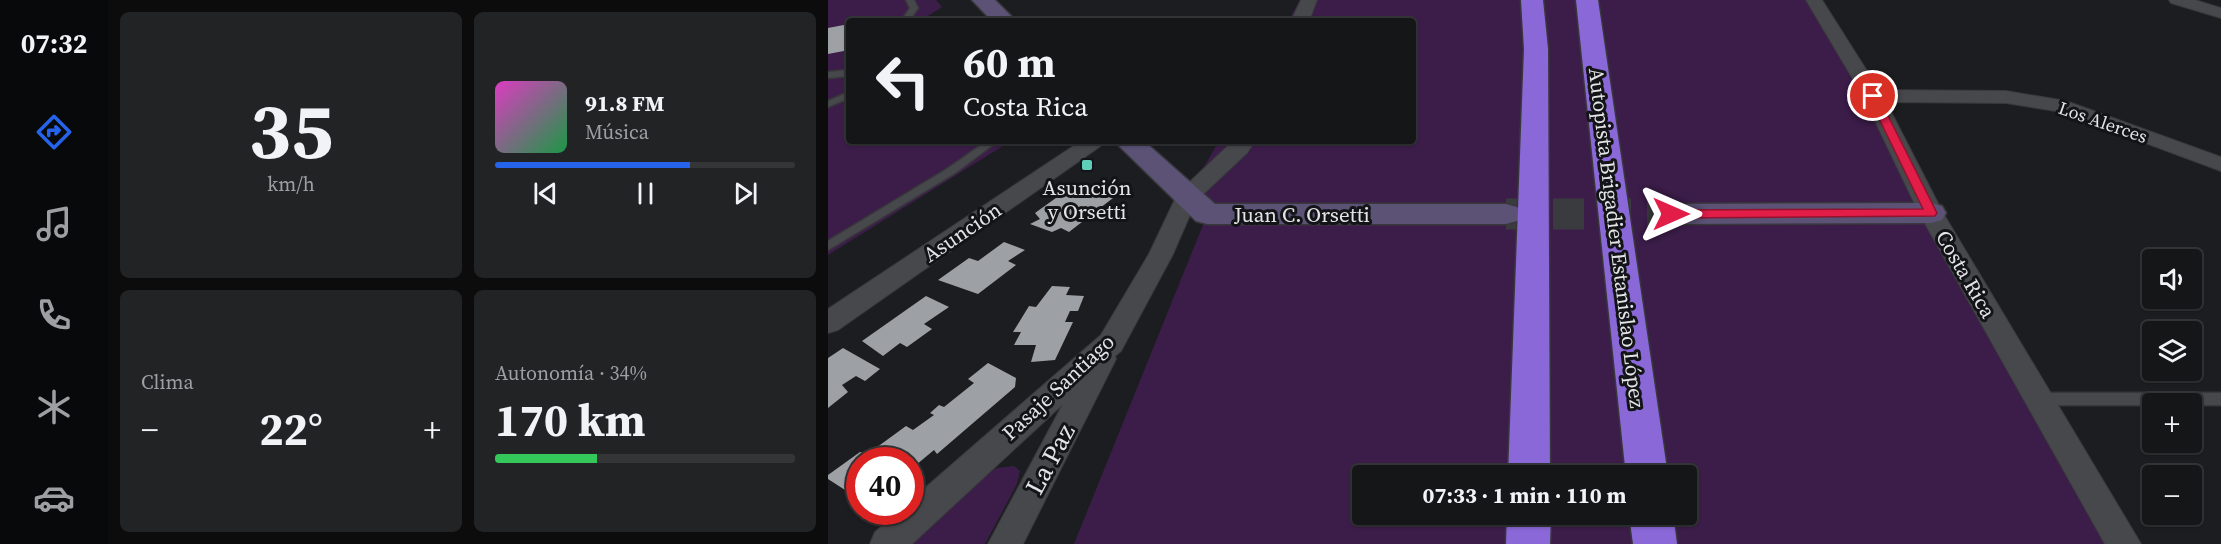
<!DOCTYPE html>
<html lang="es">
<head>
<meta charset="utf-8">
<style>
	body { margin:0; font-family:"Source Serif 4",serif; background:#222325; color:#f1f3f6; height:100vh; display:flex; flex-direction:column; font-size:22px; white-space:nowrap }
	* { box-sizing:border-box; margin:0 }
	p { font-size:20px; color:#9d9fa2 }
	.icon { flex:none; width:33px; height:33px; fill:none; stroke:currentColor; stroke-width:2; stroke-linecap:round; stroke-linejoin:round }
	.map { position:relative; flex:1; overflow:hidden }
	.side { display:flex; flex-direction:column; gap:12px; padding:12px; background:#0c0c0d; width:720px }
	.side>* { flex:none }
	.guide { position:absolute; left:18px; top:18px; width:570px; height:126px; border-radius:6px; box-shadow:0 2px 4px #0004,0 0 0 2px #343537; background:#151618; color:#f1f3f6; overflow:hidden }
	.fabs { position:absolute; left:1314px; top:249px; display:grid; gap:12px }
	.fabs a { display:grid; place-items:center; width:60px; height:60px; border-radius:6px; background:#151618; box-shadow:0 2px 4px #0004,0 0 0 2px #343537; font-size:30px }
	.speed { position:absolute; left:18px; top:447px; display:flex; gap:12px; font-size:30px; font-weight:700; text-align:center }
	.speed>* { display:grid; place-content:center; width:78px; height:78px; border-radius:50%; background:#151618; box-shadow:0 2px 4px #0004,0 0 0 2px #343537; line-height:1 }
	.speed .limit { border:9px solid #d22; background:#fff; color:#111 }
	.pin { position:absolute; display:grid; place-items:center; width:51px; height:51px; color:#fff; margin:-26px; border:3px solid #fff; border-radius:50%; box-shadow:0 2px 6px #0007 }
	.me { position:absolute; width:66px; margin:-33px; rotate:90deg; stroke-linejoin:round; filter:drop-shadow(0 0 4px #0008) }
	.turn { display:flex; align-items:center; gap:21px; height:126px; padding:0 18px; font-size:27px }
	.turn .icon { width:78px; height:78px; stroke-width:2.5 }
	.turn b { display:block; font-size:42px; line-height:51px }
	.big { font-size:45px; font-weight:700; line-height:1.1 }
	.side .widget { flex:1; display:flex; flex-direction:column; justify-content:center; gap:9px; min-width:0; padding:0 21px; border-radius:9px; background:#222325 }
	.side .dial { align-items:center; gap:0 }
	.dial b { font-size:78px; line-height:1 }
	.song { display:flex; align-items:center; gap:18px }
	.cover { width:72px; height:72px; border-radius:9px; background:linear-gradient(135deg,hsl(310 70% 55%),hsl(140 70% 35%)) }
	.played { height:6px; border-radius:3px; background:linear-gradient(90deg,#2563eb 65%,#343537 65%) }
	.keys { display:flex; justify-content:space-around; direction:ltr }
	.heat { display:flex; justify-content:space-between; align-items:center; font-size:33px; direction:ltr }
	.charge { height:9px; border-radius:4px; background:linear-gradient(90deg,#34c759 34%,#343537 0) }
	.side .tiles { flex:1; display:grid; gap:12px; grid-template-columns:repeat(2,1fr) }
	.trip { position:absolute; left:524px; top:465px; width:345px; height:60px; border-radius:6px; background:#151618; box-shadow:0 2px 4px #0004,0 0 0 2px #343537; font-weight:700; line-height:60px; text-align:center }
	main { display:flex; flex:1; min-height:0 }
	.tab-bar { display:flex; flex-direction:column; width:108px; justify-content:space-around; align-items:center; background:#08090a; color:#9d9fa2 }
	.tab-bar .icon { width:42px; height:42px }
	.tab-bar .active { color:#2563eb }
	.tab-bar b { font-size:27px; color:#f1f3f6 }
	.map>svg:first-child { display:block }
</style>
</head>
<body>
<main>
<nav class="tab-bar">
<b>07:32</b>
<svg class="icon active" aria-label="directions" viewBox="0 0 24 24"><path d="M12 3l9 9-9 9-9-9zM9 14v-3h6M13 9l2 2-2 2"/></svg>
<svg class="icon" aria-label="music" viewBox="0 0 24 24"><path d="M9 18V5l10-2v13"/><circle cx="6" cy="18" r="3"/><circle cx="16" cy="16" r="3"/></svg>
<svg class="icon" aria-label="phone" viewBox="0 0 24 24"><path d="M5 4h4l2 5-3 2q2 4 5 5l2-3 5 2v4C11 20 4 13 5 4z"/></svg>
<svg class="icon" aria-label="climate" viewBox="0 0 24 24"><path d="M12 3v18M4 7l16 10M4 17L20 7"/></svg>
<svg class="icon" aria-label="car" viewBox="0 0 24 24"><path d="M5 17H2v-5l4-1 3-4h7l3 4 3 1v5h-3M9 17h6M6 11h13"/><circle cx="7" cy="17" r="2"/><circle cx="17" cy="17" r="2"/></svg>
</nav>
<section class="side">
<div class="tiles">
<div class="widget dial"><b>35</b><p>km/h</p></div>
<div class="widget">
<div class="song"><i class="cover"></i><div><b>91.8 FM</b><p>Música</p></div></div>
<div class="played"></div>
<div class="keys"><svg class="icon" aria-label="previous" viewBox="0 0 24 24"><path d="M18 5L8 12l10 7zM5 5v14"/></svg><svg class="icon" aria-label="pause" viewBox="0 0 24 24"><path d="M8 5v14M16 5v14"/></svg><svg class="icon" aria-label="next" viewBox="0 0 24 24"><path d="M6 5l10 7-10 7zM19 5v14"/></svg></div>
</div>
<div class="widget"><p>Clima</p>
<div class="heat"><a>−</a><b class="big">22°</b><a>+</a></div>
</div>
<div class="widget"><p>Autonomía · 34%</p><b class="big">170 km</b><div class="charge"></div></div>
</div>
</section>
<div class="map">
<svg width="1393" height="544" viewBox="0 0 1393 544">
	<rect width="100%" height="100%" fill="#1c1d20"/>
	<g fill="#3c1d4a" fill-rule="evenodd">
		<path d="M 0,0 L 108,0 L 114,7 L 92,21 L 21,21 L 21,141 L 183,141 L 0,255 Z"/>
		<path d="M 472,0 L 986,0 L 1296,544 L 246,544 L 379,215 L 358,198 L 391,141 L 585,141 L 585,21 L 460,21 ZM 534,476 L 858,476 L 858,514 L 534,514 Z"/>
		<path d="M 186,466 L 192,471 L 189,484 L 157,544 L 84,544 L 158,474 L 169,468 Z"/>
	</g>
	<g fill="#9da0a5">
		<path d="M 21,24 L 21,50 L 0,54 L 0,28 Z"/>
		<path d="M 246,185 L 285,198 L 241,232 L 233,228 L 224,232 L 202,224 L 212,219 L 207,213 Z"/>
		<path d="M 176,242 L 197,250 L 180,261 L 188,265 L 150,294 L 110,280 L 141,258 L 150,261 Z"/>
		<path d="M 224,286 L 242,287 L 238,295 L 256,296 L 250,311 L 242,311 L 237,322 L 245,322 L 227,360 L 203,362 L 208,345 L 186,345 L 193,332 L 185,332 L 201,306 L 208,307 Z"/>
		<path d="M 98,296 L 121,307 L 96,324 L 104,329 L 79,347 L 72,343 L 55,356 L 34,341 Z"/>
		<path d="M 15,348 L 52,369 L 37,381 L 28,376 L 14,385 L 20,392 L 0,408 L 0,358 Z"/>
		<path d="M 160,363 L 188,378 L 187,387 L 109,454 L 106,450 L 82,470 L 82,460 L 32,460 L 32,480 L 17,490 L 0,479 L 0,475 L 32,452 L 41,453 L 78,426 L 85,430 L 106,415 L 102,413 L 111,405 L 116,407 L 146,383 L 140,379 Z"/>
	</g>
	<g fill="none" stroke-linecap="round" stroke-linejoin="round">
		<path stroke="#3a3b3e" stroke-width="31" stroke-dasharray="31 16" stroke-linecap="butt" d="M 678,214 L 843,214"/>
		<g stroke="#38383b" stroke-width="3">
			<g id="lane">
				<path d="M 78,0 L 86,0 L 90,8 L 81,21 L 73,21 L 82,8 Z"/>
				<path d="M 21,70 L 21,76 L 0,78 L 0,72 Z"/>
				<path d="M 21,92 L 21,98 L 0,107 L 0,101 Z"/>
				<path d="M 159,141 L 170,141 L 127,173 L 0,250 L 0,241 L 119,169 Z"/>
				<path d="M 1212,393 L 1393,393 L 1393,405 L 1212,405 L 1207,403 L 1205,399 L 1207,395 Z"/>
			</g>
		</g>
		<g stroke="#38383b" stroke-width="2">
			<g id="street">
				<path d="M 473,0 L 489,0 L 481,21 L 463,21 Z"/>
				<path d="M 978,0 L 994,0 L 1051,90 L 1178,91 L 1238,101 L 1393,157 L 1393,171 L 1234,112 L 1178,103 L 1058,102 L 1115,213 L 1313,544 L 1277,544 L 1091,213 L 1035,96 Z"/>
				<path d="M 1341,0 L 1367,0 L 1393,8 L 1393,18 L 1343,3 Z"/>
				<path d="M 253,141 L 278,141 L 274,145 L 10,330 L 0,333 L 0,309 Z"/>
				<path d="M 405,141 L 427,141 L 419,153 L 368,201 L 345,254 L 293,351 L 287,356 L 288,359 L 195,544 L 160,544 L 235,404 L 84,544 L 42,544 L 47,532 L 71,512 L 82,512 L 82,501 L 273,335 L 321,254 L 350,193 Z"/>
			</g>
		</g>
		<g stroke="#38383b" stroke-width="3">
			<g id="secondary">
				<path d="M 144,0 L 167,0 L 188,21 L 164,21 Z"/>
				<path d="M 286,141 L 316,141 L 387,204 L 678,204 L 689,207 L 693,214 L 689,221 L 678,224 L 379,224 L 368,221 Z"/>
				<path d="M 1103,203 L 1114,206 L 1118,213 L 1114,220 L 1103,223 L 843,224 L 832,221 L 828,214 L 832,207 L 843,204 Z"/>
			</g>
		</g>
		<g stroke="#38383b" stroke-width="3">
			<g id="highway">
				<path d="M 693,0 L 715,0 L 720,49 L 722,476 L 680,476 L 696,49 Z"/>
				<path d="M 748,0 L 770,0 L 840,476 L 798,476 Z"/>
				<path d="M 679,514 L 723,514 L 722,544 L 678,544 Z"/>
				<path d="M 801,514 L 845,514 L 849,544 L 805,544 Z"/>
			</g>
		</g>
		<use href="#lane" fill="#47484c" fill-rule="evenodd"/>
		<use href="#street" fill="#47484c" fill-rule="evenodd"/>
		<use href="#secondary" fill="#5b5276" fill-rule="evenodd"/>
		<use href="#highway" fill="#8a68d7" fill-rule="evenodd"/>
	</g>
	<path fill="#e11d48" stroke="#92132f" stroke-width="1.5" d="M 1045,93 L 1050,96 L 1109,213 L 1107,216 L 843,218 L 837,214 L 843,210 L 1095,209 L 1040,96 Z"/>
	<rect fill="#5eceb8" stroke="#131417" stroke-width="2" x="253" y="159" width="12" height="12" rx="3"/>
	<g text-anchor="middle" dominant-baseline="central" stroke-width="6" stroke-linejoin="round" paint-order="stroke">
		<g font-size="18" fill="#e4e4e7" stroke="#131417">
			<text transform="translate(1275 122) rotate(19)">Los Alerces</text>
		</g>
		<g font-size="21" fill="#e4e4e7" stroke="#131417">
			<text x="259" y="187">Asunción<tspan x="259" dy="24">y Orsetti</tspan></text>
		</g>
		<g font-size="21" fill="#e4e4e7" stroke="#131417">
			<text x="474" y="214">Juan C. Orsetti</text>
			<text transform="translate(134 232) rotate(-34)">Asunción</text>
			<text transform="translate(789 238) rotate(83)">Autopista Brigadier Estanislao López</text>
			<text transform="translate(1138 274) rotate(60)">Costa Rica</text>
			<text transform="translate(230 387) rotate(-43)">Pasaje Santiago</text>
		</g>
		<g font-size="26" fill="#e4e4e7" stroke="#131417">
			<text transform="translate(222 459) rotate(-62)">La Paz</text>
		</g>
	</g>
</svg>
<div class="fabs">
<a><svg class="icon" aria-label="sound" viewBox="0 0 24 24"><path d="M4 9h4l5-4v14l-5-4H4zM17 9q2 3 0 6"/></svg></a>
<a><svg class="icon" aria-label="layers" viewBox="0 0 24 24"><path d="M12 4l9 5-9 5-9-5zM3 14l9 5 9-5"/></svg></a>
<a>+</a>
<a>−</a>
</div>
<div class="speed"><div class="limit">40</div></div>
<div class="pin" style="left:1045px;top:96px;background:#d93025"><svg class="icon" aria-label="arrive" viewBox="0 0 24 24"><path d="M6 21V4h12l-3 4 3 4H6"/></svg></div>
<svg class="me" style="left:843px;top:214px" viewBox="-20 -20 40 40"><path d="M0-17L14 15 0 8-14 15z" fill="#e11d48" stroke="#fff" stroke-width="4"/></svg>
<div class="trip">07:33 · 1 min · 110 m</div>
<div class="guide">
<div class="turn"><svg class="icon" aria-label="left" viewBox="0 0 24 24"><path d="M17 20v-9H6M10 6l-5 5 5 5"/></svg><div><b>60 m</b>Costa Rica</div></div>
</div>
</div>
</main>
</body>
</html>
